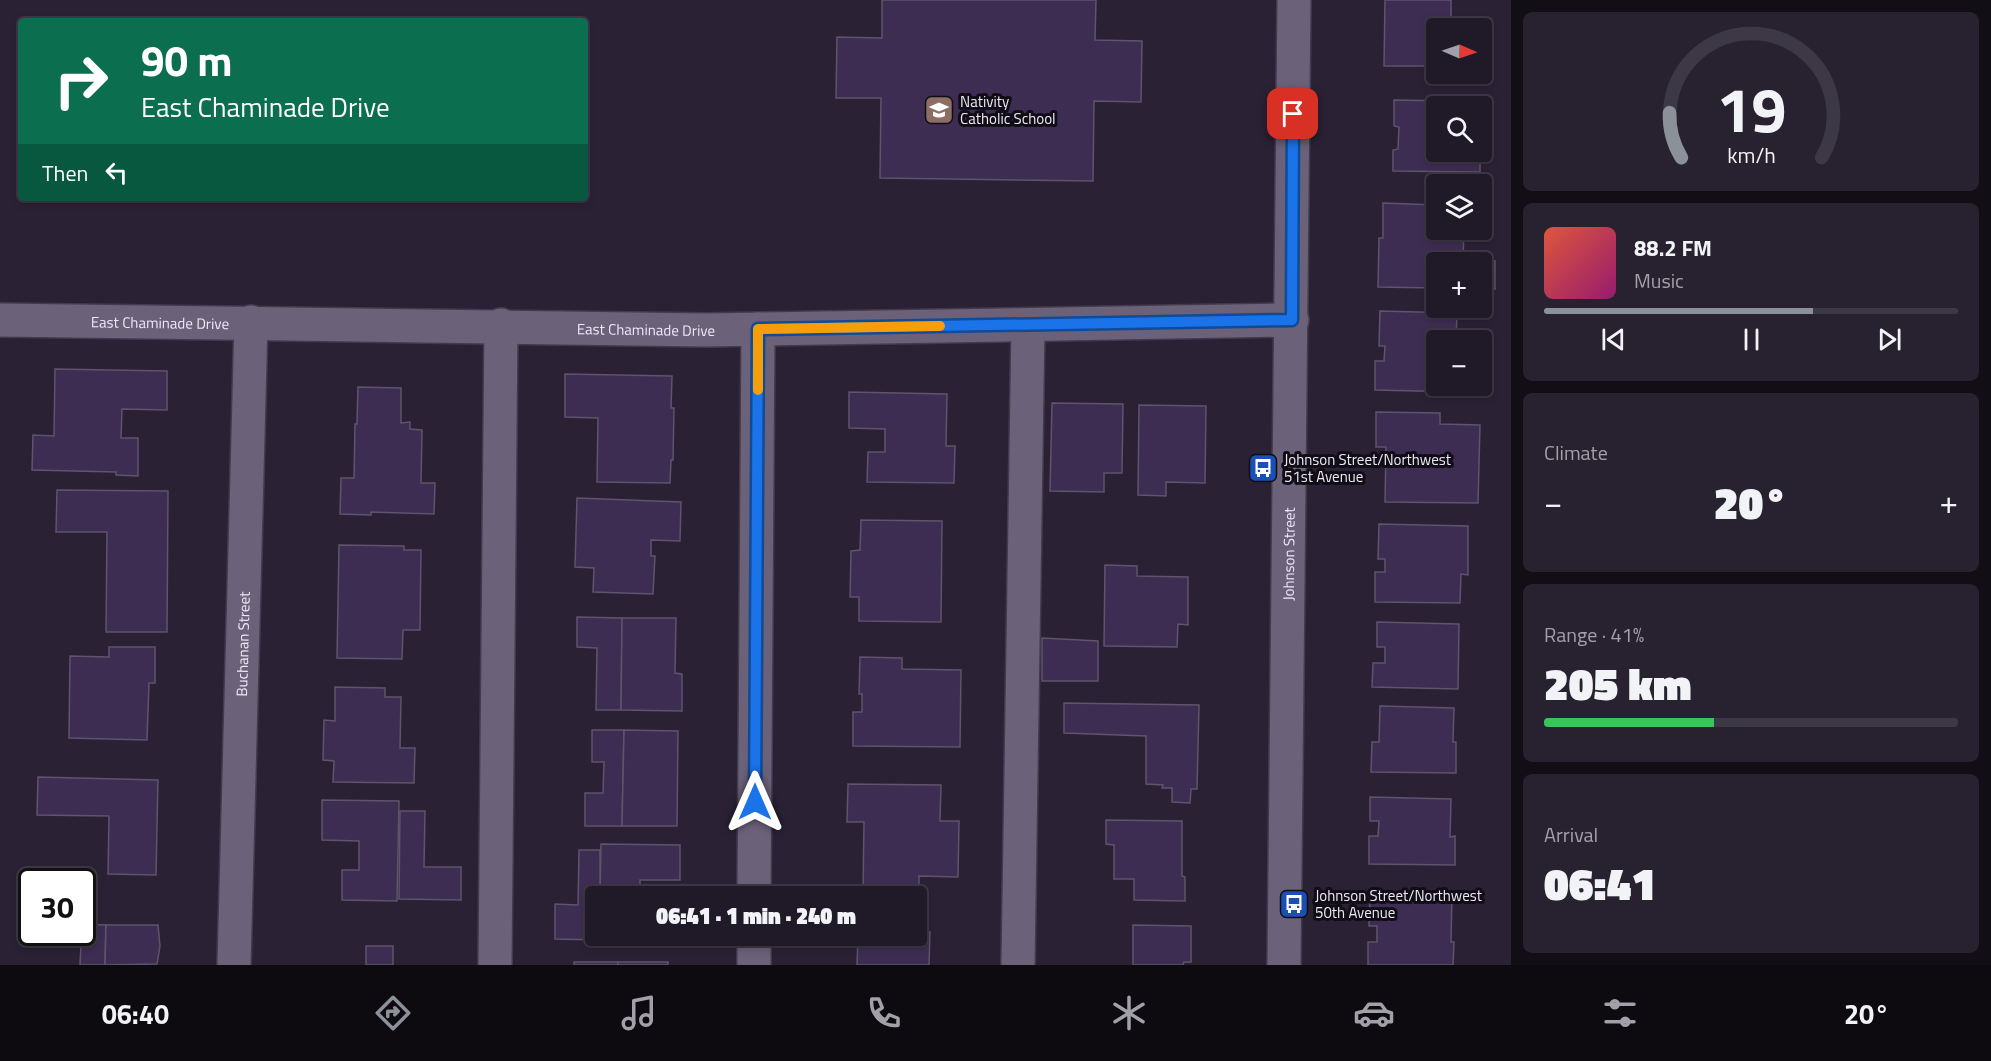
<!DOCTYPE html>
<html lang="en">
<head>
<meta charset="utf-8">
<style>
	body { margin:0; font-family:"Titillium Web",sans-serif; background:#282230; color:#f1f3f6; height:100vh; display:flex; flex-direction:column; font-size:22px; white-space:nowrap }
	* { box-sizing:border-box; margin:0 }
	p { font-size:20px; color:#a2a0a8 }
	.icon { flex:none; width:33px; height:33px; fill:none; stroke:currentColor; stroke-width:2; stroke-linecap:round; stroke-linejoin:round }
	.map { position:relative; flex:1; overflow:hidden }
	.panel { display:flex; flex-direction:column; gap:12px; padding:12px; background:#120e16; width:480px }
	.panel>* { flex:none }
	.guide { position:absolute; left:18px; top:18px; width:570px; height:183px; border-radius:6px; box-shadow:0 3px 9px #0003,0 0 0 2px #3d3845; background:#0b6e4f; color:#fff; overflow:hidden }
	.needle { width:39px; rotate:92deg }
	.buttons { position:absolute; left:1426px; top:18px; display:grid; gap:12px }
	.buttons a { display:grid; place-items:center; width:66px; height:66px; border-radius:6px; background:#201928; box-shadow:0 3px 9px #0003,0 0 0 2px #3d3845; font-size:30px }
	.speed { position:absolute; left:18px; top:868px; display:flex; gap:12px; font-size:30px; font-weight:700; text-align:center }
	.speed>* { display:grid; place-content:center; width:78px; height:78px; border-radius:50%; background:#201928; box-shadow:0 3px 9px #0003,0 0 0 2px #3d3845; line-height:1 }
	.speed .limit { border:3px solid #111; border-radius:9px; background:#fff; color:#111 }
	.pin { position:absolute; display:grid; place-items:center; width:51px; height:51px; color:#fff; margin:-26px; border-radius:12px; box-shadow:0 3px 9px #0006 }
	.me { position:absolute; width:66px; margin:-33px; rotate:0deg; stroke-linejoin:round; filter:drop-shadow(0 0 4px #0008) }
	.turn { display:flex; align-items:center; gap:21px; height:126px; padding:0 24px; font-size:27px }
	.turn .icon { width:78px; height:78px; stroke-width:2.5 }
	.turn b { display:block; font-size:42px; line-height:51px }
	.then { display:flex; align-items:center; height:57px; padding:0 24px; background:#0003; gap:12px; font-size:22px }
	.big { font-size:45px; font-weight:800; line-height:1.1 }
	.panel .widget { flex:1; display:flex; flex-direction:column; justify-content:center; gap:9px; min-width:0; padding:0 21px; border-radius:9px; background:#282230 }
	.panel .dial { align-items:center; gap:0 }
	.dial svg { height:156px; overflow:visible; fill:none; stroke:#3d3845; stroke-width:7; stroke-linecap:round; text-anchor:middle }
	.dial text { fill:#f1f3f6; stroke:none }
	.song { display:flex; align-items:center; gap:18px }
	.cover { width:72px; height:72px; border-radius:9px; background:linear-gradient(135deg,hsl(10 70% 55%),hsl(320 70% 35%)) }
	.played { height:6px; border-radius:3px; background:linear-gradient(90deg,#8c9099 65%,#3d3845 65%) }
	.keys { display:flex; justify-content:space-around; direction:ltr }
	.heat { display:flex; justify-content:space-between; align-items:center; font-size:33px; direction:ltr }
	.charge { height:9px; border-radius:4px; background:linear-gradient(90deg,#34c759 41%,#3d3845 0) }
	.trip { position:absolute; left:585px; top:886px; width:342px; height:60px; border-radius:6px; background:#201928; box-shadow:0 3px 9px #0003,0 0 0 2px #3d3845; font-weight:800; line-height:60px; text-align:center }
	.tabs { display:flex; height:96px; justify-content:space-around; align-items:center; background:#0d0a10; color:#a2a0a8 }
	.tabs .icon { width:42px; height:42px }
	.tabs .active { color:#8c9099 }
	.tabs b { font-size:27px; color:#f1f3f6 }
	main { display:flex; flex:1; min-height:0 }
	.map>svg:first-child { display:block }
</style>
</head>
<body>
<main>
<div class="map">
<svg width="1511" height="965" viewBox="0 0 1511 965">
	<rect width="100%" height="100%" fill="#2a2135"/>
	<g fill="#3e2d52" stroke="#5e546b" stroke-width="1.5">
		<path d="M 882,0 L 1096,0 L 1095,40 L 1142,41 L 1141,102 L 1094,101 L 1093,181 L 880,178 L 881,98 L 836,98 L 837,37 L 882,38 Z"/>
		<path d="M 1385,0 L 1451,0 L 1451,28 L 1437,28 L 1437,66 L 1384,66 Z"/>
		<path d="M 1394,100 L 1453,101 L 1452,106 L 1437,106 L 1437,152 L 1480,152 L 1480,172 L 1393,171 L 1393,150 L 1398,149 L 1399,127 L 1394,126 Z"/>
		<path d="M 1383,203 L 1437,205 L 1437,230 L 1464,230 L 1463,261 L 1495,261 L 1495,289 L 1482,289 L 1482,262 L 1437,262 L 1437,288 L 1378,287 L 1379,238 L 1383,238 Z"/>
		<path d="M 1380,311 L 1457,313 L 1456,340 L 1437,340 L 1437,386 L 1460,386 L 1460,392 L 1375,390 L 1375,361 L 1384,361 L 1385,346 L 1379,346 Z"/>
		<path d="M 55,369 L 167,371 L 167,410 L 122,409 L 121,438 L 138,438 L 138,476 L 116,475 L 116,472 L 32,470 L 33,435 L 54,436 Z"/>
		<path d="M 565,374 L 672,376 L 671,408 L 674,408 L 673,460 L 671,460 L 670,483 L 597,482 L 598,418 L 565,417 Z"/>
		<path d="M 358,387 L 401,388 L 401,423 L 410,422 L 410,429 L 422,430 L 421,483 L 435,483 L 434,514 L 371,512 L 371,515 L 340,514 L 341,478 L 354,478 L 355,424 L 357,424 Z"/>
		<path d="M 849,392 L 947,394 L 946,446 L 955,446 L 954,483 L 867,482 L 868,452 L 885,452 L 885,429 L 849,428 Z"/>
		<path d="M 1052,403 L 1123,404 L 1122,473 L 1104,473 L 1104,492 L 1050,491 Z"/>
		<path d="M 1139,405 L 1206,406 L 1205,483 L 1166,482 L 1166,496 L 1138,495 Z"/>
		<path d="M 1376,412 L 1440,413 L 1440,424 L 1480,425 L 1478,503 L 1385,502 L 1386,447 L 1376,447 Z"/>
		<path d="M 57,490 L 168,491 L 167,632 L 106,632 L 107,532 L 56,532 Z"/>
		<path d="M 577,498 L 681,502 L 680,541 L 651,540 L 651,556 L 655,556 L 653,594 L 593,592 L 594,568 L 575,567 Z"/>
		<path d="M 861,520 L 942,521 L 941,622 L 859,621 L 859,597 L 850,597 L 851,551 L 860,550 Z"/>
		<path d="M 1379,524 L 1468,526 L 1468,575 L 1461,574 L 1460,603 L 1375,602 L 1375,572 L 1385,572 L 1385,559 L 1378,559 Z"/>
		<path d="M 339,545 L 404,546 L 404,550 L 421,550 L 420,630 L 403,630 L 402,659 L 337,658 Z"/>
		<path d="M 1105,565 L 1137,566 L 1137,576 L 1188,577 L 1188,625 L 1178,624 L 1177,647 L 1104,646 Z"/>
		<path d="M 577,617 L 622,618 L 621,710 L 596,710 L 597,648 L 577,647 Z"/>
		<path d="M 622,618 L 676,618 L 675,673 L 682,674 L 682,711 L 621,710 Z"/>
		<path d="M 1377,622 L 1459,624 L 1458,689 L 1372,687 L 1373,663 L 1385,663 L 1385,647 L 1377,647 Z"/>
		<path d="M 1042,638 L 1098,641 L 1098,681 L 1042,681 Z"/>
		<path d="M 109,647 L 155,647 L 155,683 L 149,683 L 147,740 L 69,738 L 70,656 L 109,657 Z"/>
		<path d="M 860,657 L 902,658 L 902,669 L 961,670 L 960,747 L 853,746 L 853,712 L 862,712 L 862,694 L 859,694 Z"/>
		<path d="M 335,687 L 385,688 L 385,697 L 401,697 L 400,748 L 415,748 L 414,783 L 333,782 L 334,761 L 323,760 L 324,720 L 335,721 Z"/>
		<path d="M 1064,703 L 1199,705 L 1197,789 L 1191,789 L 1190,803 L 1172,802 L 1172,788 L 1162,788 L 1163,785 L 1146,784 L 1146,736 L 1064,733 Z"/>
		<path d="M 1380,706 L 1454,708 L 1453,742 L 1456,742 L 1456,773 L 1371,772 L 1372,742 L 1379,742 Z"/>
		<path d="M 592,730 L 624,730 L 622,826 L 585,826 L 585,793 L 603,793 L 604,762 L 592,762 Z"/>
		<path d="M 624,730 L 678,731 L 677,826 L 622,826 Z"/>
		<path d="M 38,777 L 158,780 L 156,875 L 108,874 L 109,816 L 37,815 Z"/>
		<path d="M 848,784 L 941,785 L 940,821 L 959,821 L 958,877 L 919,876 L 919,890 L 863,890 L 864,822 L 847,822 Z"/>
		<path d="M 1370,797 L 1451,799 L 1450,837 L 1455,836 L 1455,865 L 1369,864 L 1369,836 L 1378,836 L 1379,821 L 1370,821 Z"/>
		<path d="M 322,800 L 399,801 L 397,901 L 342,900 L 342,870 L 359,870 L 359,841 L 322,840 Z"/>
		<path d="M 400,811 L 425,811 L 424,867 L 461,867 L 461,900 L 399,899 Z"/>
		<path d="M 1106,820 L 1182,821 L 1182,876 L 1185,877 L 1185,901 L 1134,900 L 1134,879 L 1114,879 L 1114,845 L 1106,844 Z"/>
		<path d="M 601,844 L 680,845 L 680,880 L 640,880 L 640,897 L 600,897 Z"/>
		<path d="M 579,850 L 600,850 L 600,897 L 596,897 L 596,936 L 600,936 L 600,940 L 555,939 L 555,904 L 578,905 Z"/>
		<path d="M 1370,892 L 1452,893 L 1451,942 L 1454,942 L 1453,965 L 1368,965 L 1368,942 L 1377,942 L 1377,926 L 1369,926 Z"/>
		<path d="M 82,924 L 106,925 L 105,965 L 80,965 Z"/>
		<path d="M 106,925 L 158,925 L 160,946 L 157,964 L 105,965 Z"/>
		<path d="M 1133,925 L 1191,926 L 1191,962 L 1184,962 L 1183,965 L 1133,965 Z"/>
		<path d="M 916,932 L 930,932 L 929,965 L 857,965 L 858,936 L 916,936 Z"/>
		<rect x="600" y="936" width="72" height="4"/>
		<rect x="366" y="946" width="27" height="19"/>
		<rect x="574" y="962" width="44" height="3"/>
		<rect x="618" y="962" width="50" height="3"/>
	</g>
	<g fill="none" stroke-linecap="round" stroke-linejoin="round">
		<g stroke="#423b4c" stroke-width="36">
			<g id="minor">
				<path id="s1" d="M 0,320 L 707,330 L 1292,320"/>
				<path d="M 754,897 L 758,329"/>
				<path id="s2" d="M 234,965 L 251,322"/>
				<path d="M 495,965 L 501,325"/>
				<path d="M 754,965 L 754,936"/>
				<path d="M 1018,965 L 1028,325"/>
				<path id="s3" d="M 1284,965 L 1294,0"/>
			</g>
		</g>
		<use href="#minor" stroke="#6b6179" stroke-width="33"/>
	</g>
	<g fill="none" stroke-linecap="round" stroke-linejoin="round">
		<g stroke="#114b97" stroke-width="15">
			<path id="route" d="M 755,802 L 758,329 L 1292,320 L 1293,114"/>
		</g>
		<use href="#route" stroke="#1a73e8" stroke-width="10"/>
		<path stroke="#f59e0b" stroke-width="10" d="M 758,390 L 758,329 L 940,326"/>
	</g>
	<defs>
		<g id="school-square" transform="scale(1.5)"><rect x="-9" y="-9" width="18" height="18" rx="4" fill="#8d6e63" stroke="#100d16"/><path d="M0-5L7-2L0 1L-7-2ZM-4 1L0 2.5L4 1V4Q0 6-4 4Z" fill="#fff"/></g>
		<g id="bus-square" transform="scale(1.5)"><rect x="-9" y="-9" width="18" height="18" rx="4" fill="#1a4fb4" stroke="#100d16"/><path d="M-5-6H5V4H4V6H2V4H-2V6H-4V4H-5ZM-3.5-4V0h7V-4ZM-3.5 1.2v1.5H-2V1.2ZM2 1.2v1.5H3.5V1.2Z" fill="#fff"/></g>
	</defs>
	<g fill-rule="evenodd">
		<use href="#school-square" x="939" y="110"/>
		<use href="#bus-square" x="1263" y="468"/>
		<use href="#bus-square" x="1294" y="904"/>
	</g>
	<g text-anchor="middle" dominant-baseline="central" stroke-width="6" stroke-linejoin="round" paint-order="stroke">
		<g font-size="15" fill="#ede8f5" stroke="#100d16" text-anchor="start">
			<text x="960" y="101">Nativity<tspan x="960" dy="17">Catholic School</tspan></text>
			<text x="1284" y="459">Johnson Street/Northwest<tspan x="1284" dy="17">51st Avenue</tspan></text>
			<text x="1315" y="895">Johnson Street/Northwest<tspan x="1315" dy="17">50th Avenue</tspan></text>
		</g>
		<g font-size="15" fill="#ede8f5" stroke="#100d16">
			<text stroke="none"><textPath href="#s1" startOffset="160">East Chaminade Drive</textPath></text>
			<text stroke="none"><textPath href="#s1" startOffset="646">East Chaminade Drive</textPath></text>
			<text stroke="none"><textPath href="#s3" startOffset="411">Johnson Street</textPath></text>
			<text stroke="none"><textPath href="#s2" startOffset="321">Buchanan Street</textPath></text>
		</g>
	</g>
</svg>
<div class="buttons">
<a><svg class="needle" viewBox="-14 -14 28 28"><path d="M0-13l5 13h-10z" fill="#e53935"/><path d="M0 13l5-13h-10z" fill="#a2a0a8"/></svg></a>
<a><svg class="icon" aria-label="search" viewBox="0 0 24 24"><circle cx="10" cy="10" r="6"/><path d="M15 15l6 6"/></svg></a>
<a><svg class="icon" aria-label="layers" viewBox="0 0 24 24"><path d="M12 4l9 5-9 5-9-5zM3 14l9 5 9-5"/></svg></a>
<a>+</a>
<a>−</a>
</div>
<div class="speed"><div class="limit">30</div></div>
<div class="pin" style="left:1293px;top:114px;background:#d93025"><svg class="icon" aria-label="arrive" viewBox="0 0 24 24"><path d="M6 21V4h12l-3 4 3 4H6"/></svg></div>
<svg class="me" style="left:755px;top:802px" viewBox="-20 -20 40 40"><path d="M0-17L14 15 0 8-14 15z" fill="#1a73e8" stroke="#fff" stroke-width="4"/></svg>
<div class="trip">06:41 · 1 min · 240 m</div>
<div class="guide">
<div class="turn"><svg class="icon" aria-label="right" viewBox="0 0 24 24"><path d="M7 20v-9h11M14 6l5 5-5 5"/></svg><div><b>90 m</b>East Chaminade Drive</div></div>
<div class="then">Then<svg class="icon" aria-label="left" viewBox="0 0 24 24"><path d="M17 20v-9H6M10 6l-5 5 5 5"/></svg></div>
</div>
</div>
<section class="panel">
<div class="widget dial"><svg viewBox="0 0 100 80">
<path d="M14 69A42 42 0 1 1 86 69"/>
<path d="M14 69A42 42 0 0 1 8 46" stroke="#8c9099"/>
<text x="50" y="56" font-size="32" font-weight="700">19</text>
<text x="50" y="72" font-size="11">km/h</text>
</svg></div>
<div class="widget">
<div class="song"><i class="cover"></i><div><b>88.2 FM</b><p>Music</p></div></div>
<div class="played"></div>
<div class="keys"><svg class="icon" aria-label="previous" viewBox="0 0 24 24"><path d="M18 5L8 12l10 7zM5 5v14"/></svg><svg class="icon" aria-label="pause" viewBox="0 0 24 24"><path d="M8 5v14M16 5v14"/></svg><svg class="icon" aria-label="next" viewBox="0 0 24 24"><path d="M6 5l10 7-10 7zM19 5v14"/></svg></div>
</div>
<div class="widget"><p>Climate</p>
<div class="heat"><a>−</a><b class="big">20°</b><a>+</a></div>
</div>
<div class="widget"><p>Range · 41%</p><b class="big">205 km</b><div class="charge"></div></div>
<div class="widget"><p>Arrival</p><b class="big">06:41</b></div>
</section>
</main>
<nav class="tabs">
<b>06:40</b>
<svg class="icon active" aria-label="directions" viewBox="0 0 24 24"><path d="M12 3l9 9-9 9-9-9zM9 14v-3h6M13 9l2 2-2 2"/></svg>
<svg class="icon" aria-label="music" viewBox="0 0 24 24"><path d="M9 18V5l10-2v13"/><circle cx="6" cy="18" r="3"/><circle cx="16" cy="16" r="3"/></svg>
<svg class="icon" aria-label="phone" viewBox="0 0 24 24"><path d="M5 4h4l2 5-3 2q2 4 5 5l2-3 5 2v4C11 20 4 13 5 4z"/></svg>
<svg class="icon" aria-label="climate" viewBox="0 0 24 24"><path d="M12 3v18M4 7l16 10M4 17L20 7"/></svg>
<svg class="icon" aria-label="car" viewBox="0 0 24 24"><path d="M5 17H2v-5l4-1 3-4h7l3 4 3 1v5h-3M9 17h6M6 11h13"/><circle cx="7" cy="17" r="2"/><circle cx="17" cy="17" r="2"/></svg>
<svg class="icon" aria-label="filters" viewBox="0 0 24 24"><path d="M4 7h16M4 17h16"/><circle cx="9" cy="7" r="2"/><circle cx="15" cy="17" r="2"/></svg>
<b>20°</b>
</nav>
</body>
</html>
